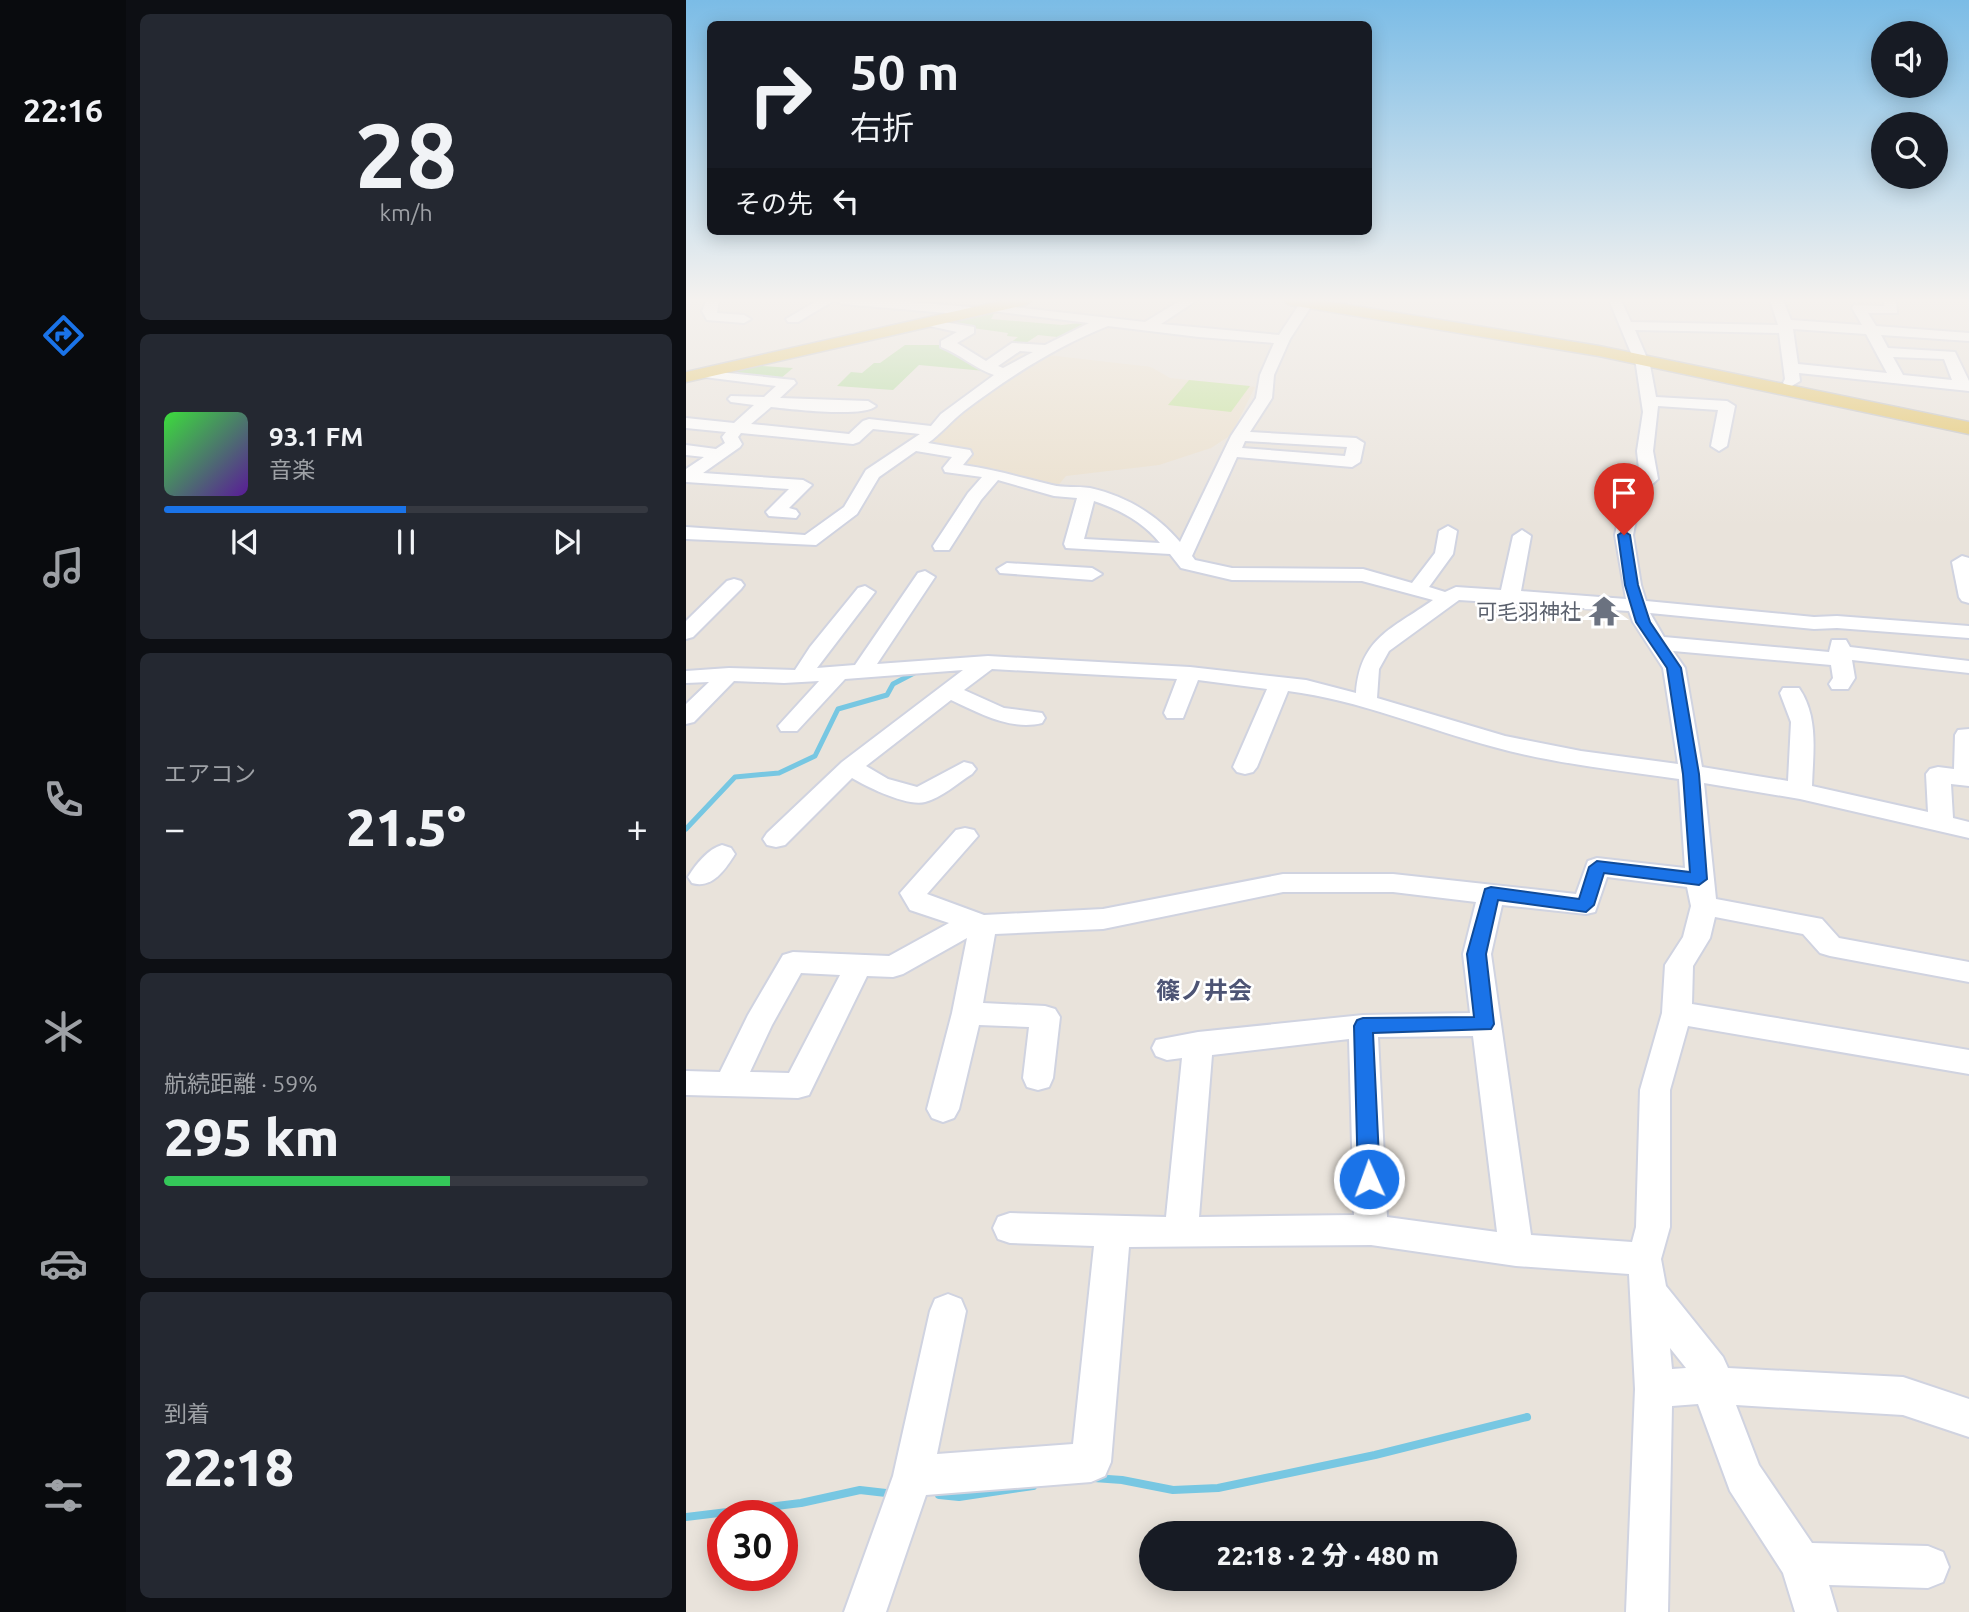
<!DOCTYPE html>
<html lang="ja">
<head>
<meta charset="utf-8">
<style>
	body { margin:0; font-family:Ubuntu,"Noto Sans JP",sans-serif; background:#242831; color:#f1f3f6; height:100vh; display:flex; flex-direction:column; font-size:26px; white-space:nowrap }
	* { box-sizing:border-box; margin:0 }
	p { font-size:23px; color:#9ea1a6 }
	.icon { flex:none; width:38px; height:38px; fill:none; stroke:currentColor; stroke-width:2; stroke-linecap:round; stroke-linejoin:round }
	.map { position:relative; flex:1; overflow:hidden }
	.side { display:flex; flex-direction:column; gap:14px; padding:14px; background:#0d0f14; width:560px }
	.side>* { flex:none }
	.guide { position:absolute; left:21px; top:21px; width:665px; height:214px; border-radius:10px; box-shadow:0 4px 18px #0003; background:#171b24; color:#f1f3f6; overflow:hidden }
	.fabs { position:absolute; left:1185px; top:21px; display:grid; gap:14px }
	.fabs a { display:grid; place-items:center; width:77px; height:77px; border-radius:50%; background:#171b24; box-shadow:0 4px 18px #0003; font-size:35px }
	.speed { position:absolute; left:21px; top:1500px; display:flex; gap:14px; font-size:35px; font-weight:700; text-align:center }
	.speed>* { display:grid; place-content:center; width:91px; height:91px; border-radius:50%; background:#171b24; box-shadow:0 4px 18px #0003; line-height:1 }
	.speed .limit { border:10px solid #d22; background:#fff; color:#111 }
	.pin { position:absolute; display:grid; place-items:center; width:60px; height:60px; color:#fff; margin:-72px -30px; border-radius:50% 50% 50% 0; rotate:-45deg; box-shadow:0 0 7px #0007 }
	.pin .icon { rotate:45deg }
	.me { position:absolute; width:77px; margin:-38px; rotate:358deg; stroke-linejoin:round; filter:drop-shadow(0 0 5px #0008) }
	.turn { display:flex; align-items:center; gap:24px; height:147px; padding:0 28px; font-size:32px }
	.turn .icon { width:91px; height:91px; stroke-width:2.5 }
	.turn b { display:block; font-size:49px; line-height:60px }
	.then { display:flex; align-items:center; height:66px; padding:0 28px; background:#0003; gap:14px; font-size:26px }
	.big { font-size:52px; font-weight:800; line-height:1.1 }
	.side .widget { flex:1; display:flex; flex-direction:column; justify-content:center; gap:10px; min-width:0; padding:0 24px; border-radius:10px; background:#242831 }
	.side .dial { align-items:center; gap:0 }
	.dial b { font-size:91px; line-height:1 }
	.song { display:flex; align-items:center; gap:21px }
	.cover { width:84px; height:84px; border-radius:10px; background:linear-gradient(135deg,hsl(120 70% 55%),hsl(270 70% 35%)) }
	.played { height:7px; border-radius:4px; background:linear-gradient(90deg,#1a73e8 50%,#363941 50%) }
	.keys { display:flex; justify-content:space-around; direction:ltr }
	.heat { display:flex; justify-content:space-between; align-items:center; font-size:38px; direction:ltr }
	.charge { height:10px; border-radius:5px; background:linear-gradient(90deg,#34c759 59%,#363941 0) }
	.trip { position:absolute; left:453px; top:1521px; width:378px; height:70px; border-radius:35px; background:#171b24; box-shadow:0 4px 18px #0003; font-weight:800; line-height:70px; text-align:center }
	main { display:flex; flex:1; min-height:0 }
	.dock { display:flex; flex-direction:column; width:126px; justify-content:space-around; align-items:center; background:#090b0e; color:#9ea1a6 }
	.dock .icon { width:49px; height:49px }
	.dock .active { color:#1a73e8 }
	.dock b { font-size:32px; color:#f1f3f6 }
	.map>svg:first-child { display:block }
</style>
</head>
<body>
<main>
<nav class="dock">
<b>22:16</b>
<svg class="icon active" aria-label="directions" viewBox="0 0 24 24"><path d="M12 3l9 9-9 9-9-9zM9 14v-3h6M13 9l2 2-2 2"/></svg>
<svg class="icon" aria-label="music" viewBox="0 0 24 24"><path d="M9 18V5l10-2v13"/><circle cx="6" cy="18" r="3"/><circle cx="16" cy="16" r="3"/></svg>
<svg class="icon" aria-label="phone" viewBox="0 0 24 24"><path d="M5 4h4l2 5-3 2q2 4 5 5l2-3 5 2v4C11 20 4 13 5 4z"/></svg>
<svg class="icon" aria-label="climate" viewBox="0 0 24 24"><path d="M12 3v18M4 7l16 10M4 17L20 7"/></svg>
<svg class="icon" aria-label="car" viewBox="0 0 24 24"><path d="M5 17H2v-5l4-1 3-4h7l3 4 3 1v5h-3M9 17h6M6 11h13"/><circle cx="7" cy="17" r="2"/><circle cx="17" cy="17" r="2"/></svg>
<svg class="icon" aria-label="filters" viewBox="0 0 24 24"><path d="M4 7h16M4 17h16"/><circle cx="9" cy="7" r="2"/><circle cx="15" cy="17" r="2"/></svg>
</nav>
<section class="side">
<div class="widget dial"><b>28</b><p>km/h</p></div>
<div class="widget">
<div class="song"><i class="cover"></i><div><b>93.1 FM</b><p>音楽</p></div></div>
<div class="played"></div>
<div class="keys"><svg class="icon" aria-label="previous" viewBox="0 0 24 24"><path d="M18 5L8 12l10 7zM5 5v14"/></svg><svg class="icon" aria-label="pause" viewBox="0 0 24 24"><path d="M8 5v14M16 5v14"/></svg><svg class="icon" aria-label="next" viewBox="0 0 24 24"><path d="M6 5l10 7-10 7zM19 5v14"/></svg></div>
</div>
<div class="widget"><p>エアコン</p>
<div class="heat"><a>−</a><b class="big">21.5°</b><a>+</a></div>
</div>
<div class="widget"><p>航続距離 · 59%</p><b class="big">295 km</b><div class="charge"></div></div>
<div class="widget"><p>到着</p><b class="big">22:18</b></div>
</section>
<div class="map">
<svg width="1283" height="1612" viewBox="0 0 1283 1612">
	<rect width="100%" height="100%" fill="#e9e3db"/>
	<path fill="#eadfcc" d="M 361,355 L 465,367 L 484,378 L 569,387 L 545,435 L 525,448 L 473,465 L 380,476 L 369,489 L 265,468 L 280,455 L 230,448 L 282,405 Z"/>
	<g fill="#b2db9c">
		<path d="M 300,311 L 309,312 L 305,319 L 376,325 L 410,321 L 371,337 L 352,335 L 337,345 L 324,343 L 332,337 L 321,336 L 322,333 L 251,323 Z"/>
		<path d="M 219,345 L 257,345 L 299,371 L 233,365 L 207,390 L 151,386 L 165,372 L 176,373 L 188,363 L 194,363 Z"/>
		<path d="M 63,365 L 107,368 L 94,379 L 29,373 Z"/>
	</g>
	<path fill="#c3e299" d="M 503,380 L 564,386 L 545,412 L 482,405 Z"/>
	<g fill="none" stroke-linecap="round" stroke-linejoin="round">
		<path stroke="#77c7e2" stroke-width="5" d="M 0,829 L 49,777 L 93,773 L 129,756 L 152,709 L 201,695 L 207,684 L 232,671"/>
		<g stroke="#77c7e2" stroke-width="8">
			<path d="M 408,1478 L 436,1480 L 487,1490 L 532,1488 L 689,1455 L 841,1417"/>
			<path d="M 253,1495 L 273,1497 L 347,1486"/>
			<path d="M 0,1517 L 115,1503 L 174,1490 L 200,1493"/>
		</g>
		<g stroke="#d0d3e0" stroke-width="4">
			<g id="minor">
				<path d="M 21,300 L 33,300 L 31,313 L 58,315 L 65,319 L 58,323 L 21,320 L 16,311 Z"/>
				<path d="M 132,300 L 149,300 L 112,322 L 102,322 L 100,319 Z"/>
				<path d="M 149,300 L 200,300 L 284,307 L 291,311 L 284,315 L 156,304 Z"/>
				<path d="M 495,300 L 511,300 L 475,324 L 593,335 L 616,300 L 626,300 L 628,302 L 604,339 L 588,375 L 586,398 L 564,432 L 670,438 L 678,443 L 674,462 L 666,467 L 551,457 L 506,556 L 509,560 L 546,568 L 677,569 L 726,583 L 749,553 L 753,531 L 762,526 L 771,531 L 767,554 L 743,587 L 759,592 L 770,587 L 815,590 L 827,536 L 836,530 L 845,536 L 835,591 L 940,599 L 929,535 L 938,492 L 954,478 L 951,451 L 957,412 L 950,365 L 923,300 L 935,300 L 945,322 L 1092,325 L 1084,300 L 1097,300 L 1105,320 L 1176,325 L 1166,308 L 1168,305 L 1198,306 L 1198,300 L 1210,300 L 1211,313 L 1182,313 L 1190,326 L 1283,333 L 1283,341 L 1195,335 L 1202,348 L 1269,352 L 1283,381 L 1283,391 L 1113,373 L 1114,381 L 1104,387 L 1097,383 L 1099,379 L 1093,333 L 949,330 L 964,365 L 970,397 L 1041,401 L 1049,406 L 1041,446 L 1033,451 L 1025,446 L 1032,410 L 972,406 L 967,451 L 972,479 L 955,494 L 947,535 L 955,585 L 960,601 L 1128,617 L 1151,616 L 1283,626 L 1283,638 L 1151,628 L 1128,629 L 964,613 L 978,637 L 1143,652 L 1146,640 L 1160,640 L 1164,647 L 1283,661 L 1283,673 L 1166,660 L 1169,678 L 1162,689 L 1146,689 L 1143,684 L 1147,678 L 1145,665 L 987,651 L 999,668 L 1016,767 L 1102,781 L 1105,722 L 1094,693 L 1097,688 L 1113,688 C 1133,717 1127,753 1126,786 L 1242,812 L 1240,774 L 1244,769 L 1252,767 L 1268,769 L 1269,735 L 1272,730 L 1283,729 L 1283,786 L 1265,784 L 1267,818 L 1283,822 L 1283,838 L 1114,799 L 1018,783 L 1030,899 L 1136,919 L 1153,938 L 1283,962 L 1283,982 L 1144,956 L 1134,953 L 1117,934 L 1029,917 L 1024,938 L 1007,966 L 1006,1004 L 1283,1050 L 1283,1074 L 1002,1026 L 984,1090 L 984,1227 L 975,1259 L 980,1286 L 1037,1357 L 1042,1368 L 1217,1377 L 1283,1399 L 1283,1437 L 1217,1415 L 1050,1405 L 1073,1465 L 1126,1543 L 1242,1546 L 1257,1552 L 1263,1567 L 1257,1582 L 1242,1588 L 1143,1585 L 1151,1612 L 1109,1612 L 1097,1573 L 1044,1491 L 1012,1404 L 986,1406 L 982,1612 L 940,1612 L 949,1389 L 943,1274 L 830,1266 L 685,1245 L 443,1247 L 425,1462 L 419,1476 L 405,1482 L 240,1495 L 200,1612 L 158,1612 L 207,1476 L 244,1311 L 249,1299 L 262,1294 L 275,1299 L 280,1311 L 251,1454 L 387,1444 L 408,1246 L 324,1243 L 312,1239 L 307,1228 L 312,1217 L 324,1213 L 480,1217 L 496,1058 L 481,1060 L 470,1056 L 466,1048 L 470,1040 L 512,1032 L 677,1015 L 784,1013 L 777,954 L 790,902 L 707,892 L 597,892 L 417,929 L 309,934 L 297,1003 L 359,1006 L 369,1009 L 374,1017 L 367,1078 L 363,1087 L 352,1090 L 341,1087 L 337,1078 L 343,1027 L 293,1025 L 273,1109 L 268,1118 L 257,1122 L 246,1118 L 241,1109 L 266,1013 L 281,938 L 217,974 L 207,977 L 181,976 L 123,1095 L 112,1098 L 0,1095 L 0,1071 L 34,1072 L 62,1015 L 97,955 L 107,952 L 203,956 L 263,923 L 224,910 L 214,893 L 270,830 L 279,828 L 288,830 L 292,836 L 241,894 L 298,915 L 417,909 L 597,874 L 707,874 L 890,894 L 902,861 L 911,858 L 999,868 L 993,779 C 932,770 869,764 808,747 C 740,729 673,700 602,691 L 571,767 L 567,772 L 559,774 L 551,772 L 547,767 L 581,689 L 512,680 L 497,718 L 481,718 L 478,713 L 491,679 L 306,669 L 278,690 L 318,708 L 356,713 L 359,718 L 356,723 C 325,731 293,713 265,700 L 180,766 L 202,779 L 231,787 L 278,762 L 286,764 L 290,769 L 286,774 C 272,783 255,798 239,802 C 222,807 181,787 166,778 L 99,845 L 90,847 L 81,845 L 77,839 L 81,833 L 156,762 L 277,670 L 159,679 L 111,731 L 95,731 L 92,726 L 133,681 L 98,683 L 48,681 L 8,722 L 0,724 L 0,704 L 23,682 L 0,683 L 0,671 L 43,668 L 109,670 L 124,647 L 172,588 L 179,586 L 189,592 L 131,668 L 169,665 L 232,573 L 239,571 L 249,577 L 191,664 L 302,656 L 504,667 L 620,680 L 670,693 C 674,638 706,629 747,600 L 676,581 L 546,580 L 495,568 L 484,554 L 380,548 L 378,544 L 391,498 L 368,496 L 312,480 L 295,500 L 263,550 L 249,550 L 247,546 L 282,493 L 296,477 L 259,472 L 257,468 L 266,457 L 230,451 L 193,477 L 171,514 L 130,545 L 0,539 L 0,527 L 119,535 L 158,507 L 180,470 L 234,434 L 187,429 L 173,442 L 167,444 L 55,433 L 52,437 L 56,444 L 54,447 L 17,473 L 117,480 L 126,485 L 103,508 L 110,510 L 113,514 L 110,518 L 83,516 L 80,512 L 103,489 L 0,482 L 0,469 L 18,457 L 0,455 L 0,445 L 30,449 L 39,443 L 36,437 L 40,432 L 0,428 L 0,418 L 48,423 L 68,405 L 45,402 L 42,399 L 45,396 L 78,397 L 90,386 L 18,377 L 13,376 L 11,373 L 13,370 L 108,380 L 110,383 L 94,398 L 182,401 L 190,406 C 177,418 105,409 85,407 L 65,424 L 163,434 L 177,421 L 183,419 L 245,426 L 255,414 L 308,375 C 289,369 274,354 255,347 L 255,341 L 271,332 L 239,325 L 239,319 L 288,327 L 288,333 L 271,343 L 300,361 L 326,343 L 359,345 L 403,323 L 307,311 L 302,310 L 302,304 L 459,322 ZM 422,326 L 513,337 L 588,343 L 574,375 L 570,398 L 545,436 L 494,542 C 470,514 440,496 404,488 C 391,486 378,488 366,485 C 336,478 308,469 277,465 L 286,454 L 284,450 L 242,443 C 255,434 265,421 278,411 C 323,377 369,347 422,326 ZM 1107,329 L 1180,334 L 1201,373 L 1112,364 ZM 334,351 L 347,352 L 317,368 L 312,366 ZM 1207,357 L 1258,359 L 1266,380 L 1217,375 ZM 559,441 L 661,447 L 659,456 L 556,448 ZM 408,501 C 434,510 456,521 474,543 L 398,539 ZM 773,600 L 943,611 L 947,622 L 977,668 L 992,764 L 895,751 L 819,736 L 691,698 L 693,669 L 703,651 ZM 921,877 L 1001,887 L 1005,906 L 997,937 L 979,965 L 976,1013 L 954,1090 L 950,1227 L 946,1242 L 845,1235 L 805,954 L 816,905 L 900,914 L 909,912 ZM 115,973 L 154,975 L 103,1073 L 64,1072 L 86,1025 ZM 787,1036 L 811,1232 L 701,1217 L 692,1037 ZM 663,1039 L 668,1215 L 513,1217 L 526,1055 ZM 984,1348 L 1000,1368 L 986,1369 Z"/>
				<path d="M 1276,556 L 1283,558 L 1283,603 L 1276,601 L 1273,597 L 1266,562 Z"/>
				<path d="M 321,563 L 406,568 L 416,574 L 406,580 L 314,573 L 311,569 Z"/>
				<path d="M 48,579 L 55,581 L 58,585 L 55,589 L 7,637 L 0,639 L 0,621 L 41,581 Z"/>
				<path d="M 36,845 L 45,848 L 49,854 C 39,870 26,889 6,883 L 2,877 C 10,864 22,849 36,845 Z"/>
			</g>
		</g>
		<g stroke="#c3c3c3" stroke-width="3">
			<g id="major">
				<path d="M 319,300 L 347,300 L 339,305 L 0,382 L 0,372 Z"/>
				<path d="M 596,300 L 632,300 L 913,346 L 1283,422 L 1283,434 L 913,356 L 604,305 Z"/>
			</g>
		</g>
		<use href="#minor" fill="#fff" fill-rule="evenodd"/>
		<use href="#major" fill="#e3c467" fill-rule="evenodd"/>
	</g>
	<linearGradient id="sky" x2="0" y2="1"><stop stop-color="#7bbce6"/><stop offset="0.57" stop-color="#f5f2ef"/><stop offset="1" stop-color="#f5f2ef" stop-opacity="0"/></linearGradient>
	<rect width="1283" height="526" fill="url(#sky)"/>
	<path fill="#1a73e8" stroke="#114b97" stroke-width="2" d="M 938,531 L 944,535 L 952,585 L 964,622 L 995,668 L 1013,774 L 1021,879 L 1013,885 L 918,873 L 908,905 L 900,912 L 812,900 L 800,954 L 808,1024 L 805,1029 L 687,1033 L 694,1179 L 691,1186 L 683,1188 L 675,1186 L 672,1179 L 668,1026 L 671,1020 L 677,1018 L 788,1017 L 781,954 L 799,889 L 805,887 L 893,899 L 903,867 L 911,861 L 1004,872 L 997,774 L 981,668 L 950,622 L 939,585 L 932,535 Z"/>
	<defs>
		<g id="temple-bare" transform="scale(2.415)"><path d="M0-6L5-2H3V0L6.5 2.5H4V6H1.5V3h-3V6H-4V2.5H-6.5L-3 0V-2H-5Z" fill="#6b7280" stroke="#fff" stroke-width="2.5" paint-order="stroke"/></g>
	</defs>
	<g fill-rule="evenodd">
		<use href="#temple-bare" x="918" y="611"/>
	</g>
	<g text-anchor="middle" dominant-baseline="central" stroke-width="5" stroke-linejoin="round" paint-order="stroke">
		<g font-size="21" fill="#5b616d" stroke="#fff" text-anchor="end">
			<text x="895" y="611">可毛羽神社</text>
		</g>
		<g font-size="24" font-weight="bold" fill="#4d5474" stroke="#fff">
			<text x="518" y="990">篠ノ井会</text>
		</g>
	</g>
</svg>
<div class="fabs">
<a><svg class="icon" aria-label="sound" viewBox="0 0 24 24"><path d="M4 9h4l5-4v14l-5-4H4zM17 9q2 3 0 6"/></svg></a>
<a><svg class="icon" aria-label="search" viewBox="0 0 24 24"><circle cx="10" cy="10" r="6"/><path d="M15 15l6 6"/></svg></a>
</div>
<div class="speed"><div class="limit">30</div></div>
<div class="pin" style="left:938px;top:535px;background:#d93025"><svg class="icon" aria-label="arrive" viewBox="0 0 24 24"><path d="M6 21V4h12l-3 4 3 4H6"/></svg></div>
<svg class="me" style="left:683px;top:1179px" viewBox="-20 -20 40 40"><circle r="17" fill="#1a73e8" stroke="#fff" stroke-width="3"/><path d="M0-11L8 9 0 5-8 9z" fill="#fff"/></svg>
<div class="trip">22:18 · 2 分 · 480 m</div>
<div class="guide">
<div class="turn"><svg class="icon" aria-label="right" viewBox="0 0 24 24"><path d="M7 20v-9h11M14 6l5 5-5 5"/></svg><div><b>50 m</b>右折</div></div>
<div class="then">その先<svg class="icon" aria-label="left" viewBox="0 0 24 24"><path d="M17 20v-9H6M10 6l-5 5 5 5"/></svg></div>
</div>
</div>
</main>
</body>
</html>
